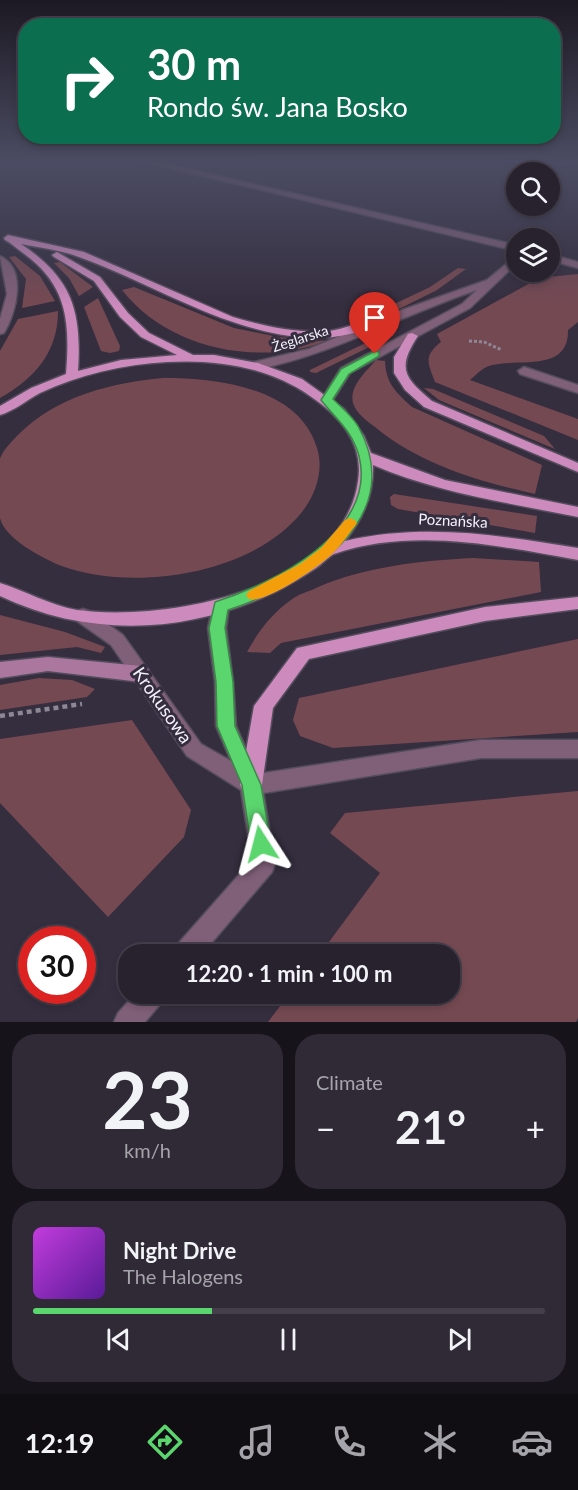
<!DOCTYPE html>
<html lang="en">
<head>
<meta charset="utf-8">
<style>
	body { margin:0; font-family:Lato,sans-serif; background:#302a37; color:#f1f3f6; height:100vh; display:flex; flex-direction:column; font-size:22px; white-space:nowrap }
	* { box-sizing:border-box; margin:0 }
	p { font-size:20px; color:#a5a4aa }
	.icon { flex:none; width:33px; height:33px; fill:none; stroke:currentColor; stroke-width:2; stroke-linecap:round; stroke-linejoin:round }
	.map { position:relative; height:1022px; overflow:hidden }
	.details { display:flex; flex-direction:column; gap:12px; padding:12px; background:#16131a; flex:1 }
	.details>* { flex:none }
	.top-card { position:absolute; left:18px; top:18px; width:543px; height:126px; border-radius:24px; box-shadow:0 3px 9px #0003,0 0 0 2px #443f4b; background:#0b6e4f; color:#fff; overflow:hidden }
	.controls { position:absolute; left:506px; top:162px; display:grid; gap:12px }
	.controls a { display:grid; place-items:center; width:54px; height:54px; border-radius:50%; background:#28222f; box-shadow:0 3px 9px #0003,0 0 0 2px #443f4b; font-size:30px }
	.speed { position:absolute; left:18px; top:926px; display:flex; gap:12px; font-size:30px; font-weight:700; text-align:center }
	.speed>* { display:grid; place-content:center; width:78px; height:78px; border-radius:50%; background:#28222f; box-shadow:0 3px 9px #0003,0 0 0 2px #443f4b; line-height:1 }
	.speed .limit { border:9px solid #d22; background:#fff; color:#111 }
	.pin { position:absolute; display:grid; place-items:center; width:51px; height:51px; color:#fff; margin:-62px -26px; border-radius:50% 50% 50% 0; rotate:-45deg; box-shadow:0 0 6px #0007 }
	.pin .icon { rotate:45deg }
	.me { position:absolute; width:66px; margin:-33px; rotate:351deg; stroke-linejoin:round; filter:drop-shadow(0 0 4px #0008) }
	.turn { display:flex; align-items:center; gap:21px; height:126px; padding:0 30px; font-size:27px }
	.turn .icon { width:78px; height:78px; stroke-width:2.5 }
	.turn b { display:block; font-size:42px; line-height:51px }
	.big { font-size:45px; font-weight:700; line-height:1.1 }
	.details .card { flex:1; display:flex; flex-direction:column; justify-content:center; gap:9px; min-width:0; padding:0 21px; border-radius:24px; background:#302a37 }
	.details .dial { align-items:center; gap:0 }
	.dial b { font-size:78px; line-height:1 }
	.song { display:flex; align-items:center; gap:18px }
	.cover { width:72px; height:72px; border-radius:9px; background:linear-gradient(135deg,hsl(290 70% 55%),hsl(270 70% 35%)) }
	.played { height:6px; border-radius:3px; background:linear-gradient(90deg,#5bd56e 35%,#443f4b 35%) }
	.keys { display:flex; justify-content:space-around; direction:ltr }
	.heat { display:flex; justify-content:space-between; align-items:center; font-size:33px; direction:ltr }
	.details .tiles { flex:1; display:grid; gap:12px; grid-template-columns:1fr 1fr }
	.card:last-child { grid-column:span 2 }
	.trip { position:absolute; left:118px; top:944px; width:342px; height:60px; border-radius:24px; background:#28222f; box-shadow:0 3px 9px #0003,0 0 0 2px #443f4b; font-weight:700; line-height:60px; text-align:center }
	.menu { display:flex; height:96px; justify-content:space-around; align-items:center; background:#100e13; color:#a5a4aa }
	.menu .icon { width:42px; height:42px }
	.menu .active { color:#5bd56e }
	.menu b { font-size:27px; color:#f1f3f6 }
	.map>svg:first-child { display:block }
</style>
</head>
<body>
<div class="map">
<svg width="578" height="1022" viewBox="0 0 578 1022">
	<rect width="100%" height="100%" fill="#352e3f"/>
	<g fill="#754952">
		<path d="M 15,256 L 40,276 L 55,301 L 22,308 L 26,279 L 9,257 Z"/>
		<path d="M 60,262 L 93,287 L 79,296 L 69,278 L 54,263 Z"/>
		<path d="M 458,268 L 466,269 L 437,290 L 387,315 L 388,307 L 430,287 Z"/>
		<path d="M 578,274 L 578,322 L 568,330 C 569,374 516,357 489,366 C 482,368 475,376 470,380 L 578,419 L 578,440 L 435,382 C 428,363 423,356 441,342 L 437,334 L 532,282 L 548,277 Z"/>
		<path d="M 134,287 L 234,328 L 278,337 L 327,341 C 258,367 168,349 122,290 Z"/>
		<path d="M 98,298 L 120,346 L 119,351 L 110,353 L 101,351 L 84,307 Z"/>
		<path d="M 58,311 C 58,352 35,378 0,398 L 0,351 L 18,319 Z"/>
		<path d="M 388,332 L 394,335 L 316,373 L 310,372 L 310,370 Z"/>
		<path d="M 376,360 L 385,361 C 386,384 396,392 412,407 L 542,465 L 535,494 C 478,481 421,465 375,427 C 367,421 356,413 353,403 C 349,386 366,372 376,360 Z"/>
		<path d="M 163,378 C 217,378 299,387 317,448 C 324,470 316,494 302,512 C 252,575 131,593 59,565 C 41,557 5,539 0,518 C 0,510 0,499 0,491 C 0,481 0,469 0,459 C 2,451 12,441 19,434 C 57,396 111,383 163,378 Z"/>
		<path d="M 424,388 L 433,389 L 544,436 L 555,449 L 439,400 Z"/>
		<path d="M 394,494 L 537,516 L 535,533 L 398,509 L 391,505 L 390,497 Z"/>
		<path d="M 473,558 L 539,562 L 541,592 L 281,643 L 270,653 L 247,652 C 258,632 272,613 291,600 C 298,594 308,592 316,588 C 366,566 420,561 473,558 Z"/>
		<path d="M 0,615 L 65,632 L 105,647 L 101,653 L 77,647 L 0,655 Z"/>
		<path d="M 578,639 L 578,732 L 333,748 L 300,736 L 293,720 L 299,698 Z"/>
		<path d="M 39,678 L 72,680 L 95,689 L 87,697 L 0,710 L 0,685 Z"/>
		<path d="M 132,720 L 191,810 L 184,837 L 108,917 L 0,803 L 0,739 Z"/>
		<path d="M 578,791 L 578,1018 L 576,1022 L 268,1022 L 290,993 L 450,993 L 450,954 L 320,954 L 380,873 L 330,833 L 345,813 Z"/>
	</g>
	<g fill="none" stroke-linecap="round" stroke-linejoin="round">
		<g stroke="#544d5d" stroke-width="3">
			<g id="lane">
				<path d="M 556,161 L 568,161 L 569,163 L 565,165 Z"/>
				<path d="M 0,256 C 28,269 16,314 4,333 L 0,334 L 0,319 L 7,294 Z"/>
				<path d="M 524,367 L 578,385 L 578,393 L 520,374 L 518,371 Z"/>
				<path d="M 481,740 L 578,740 L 578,758 L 481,758 L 251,795 L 244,792 L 240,785 L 244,778 L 251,775 Z"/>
			</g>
		</g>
		<g stroke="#544d5d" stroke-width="3">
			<g id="street">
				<path d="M 140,161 L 154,161 L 516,245 L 516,251 Z"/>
				<path d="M 549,254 L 578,262 L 578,268 L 549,260 Z"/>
				<path d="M 516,256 L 516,264 L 470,308 L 350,373 L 331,403 L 327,404 L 321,400 L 341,368 L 462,304 L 477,290 C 402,315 332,355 254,370 L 248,366 L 250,363 L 309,349 L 402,310 L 487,280 Z"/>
				<path d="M 220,600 L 226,601 L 229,606 L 226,628 L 233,682 L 236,726 L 262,785 L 275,864 L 272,872 L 202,954 L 174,954 L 177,945 L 252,860 L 241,790 L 187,756 L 111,645 L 77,621 L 74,616 L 77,611 L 83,609 L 89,611 L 123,635 L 201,744 L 231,761 L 216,726 L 215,682 L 208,628 L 214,601 Z"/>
				<path d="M 136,993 L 166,993 L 162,1002 L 145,1022 L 114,1022 L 118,1013 Z"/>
			</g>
		</g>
		<g stroke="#544d5d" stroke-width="3">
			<path id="secondary" d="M 48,657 L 141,666 L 148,669 L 150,674 L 148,679 L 141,682 L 48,671 L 0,678 L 0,662 Z"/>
		</g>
		<g stroke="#544d5d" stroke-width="3">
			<g id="primary">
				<path d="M 8,235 L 84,252 L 233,317 C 263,326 297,334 329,331 C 347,329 370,316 388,320 L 388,324 C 362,331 334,340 307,338 C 222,331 157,285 79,257 C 61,250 40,248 21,244 C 72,278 82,311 78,371 L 121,360 L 177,355 L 141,337 L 120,317 L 94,281 L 54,257 L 52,255 L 57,252 L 100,277 L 128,313 L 149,333 L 193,355 L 214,355 L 258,363 L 302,379 L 344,409 L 364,436 L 371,453 L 445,480 L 578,507 L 578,517 C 509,503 438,493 373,465 C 374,493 363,519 345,541 C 424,523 499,535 578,548 L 578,560 C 499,546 413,527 334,554 C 328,557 322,564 316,568 C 302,577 288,586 273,593 C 185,634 88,638 0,596 L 0,583 C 26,591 49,605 77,610 C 165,622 343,590 358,481 C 364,443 340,416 310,396 C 269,367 216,359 167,362 C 124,364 79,375 40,393 C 27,400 14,411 0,415 L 0,406 L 31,388 L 66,374 C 70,323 68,285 23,253 C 16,248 10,242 5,240 L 4,238 Z"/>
				<path d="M 412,333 L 418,336 C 396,369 405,378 432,401 L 578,463 L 578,472 L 424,407 L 405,390 L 394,373 L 394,357 L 408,334 Z"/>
				<path d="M 578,597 L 578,609 L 485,621 L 309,659 L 273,708 L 262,785 L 258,792 L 251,795 L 244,792 L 240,785 L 254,706 L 297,648 L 485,607 Z"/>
			</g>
		</g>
		<path stroke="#8d8796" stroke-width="3" stroke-dasharray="3 2" stroke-linecap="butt" d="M 469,341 L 484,342 L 502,350"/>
		<path stroke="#8d8796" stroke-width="4.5" stroke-dasharray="5 4" stroke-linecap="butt" d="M 0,716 L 82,704"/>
		<use href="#lane" fill="#805f78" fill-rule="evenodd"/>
		<use href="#street" fill="#805f78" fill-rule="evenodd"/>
		<use href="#secondary" fill="#ab779f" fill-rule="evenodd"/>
		<use href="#primary" fill="#cc8abd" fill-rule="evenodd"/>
	</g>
	<linearGradient id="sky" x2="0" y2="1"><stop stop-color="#1d1923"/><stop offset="0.53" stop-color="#4b4c63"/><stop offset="1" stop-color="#4b4c63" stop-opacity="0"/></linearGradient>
	<rect width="578" height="305" fill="url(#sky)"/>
	<path fill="#5bd56e" stroke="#3b8a48" stroke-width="1.5" d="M 375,351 L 379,352 L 379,356 L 349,374 L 333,399 C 341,407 352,416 358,426 C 410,520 304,585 228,610 L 225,628 L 233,682 L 235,726 L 261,785 L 271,844 L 268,852 L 261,854 L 254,852 L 251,844 L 242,785 L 217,726 L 216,682 L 209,628 L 215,602 C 272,584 378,532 359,456 C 352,430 336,419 321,400 L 341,369 Z"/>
	<path fill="#f59e0b" d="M 350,518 L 355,520 L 357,523 L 355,526 C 347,536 340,547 331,555 C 318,567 265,604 249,599 L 246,595 L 249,591 L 300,564 L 321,548 L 345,520 Z"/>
	<g text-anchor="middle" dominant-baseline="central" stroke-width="6" stroke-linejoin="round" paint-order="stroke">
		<g font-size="14" fill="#f6f2fd" stroke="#352e3f">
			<text transform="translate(300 338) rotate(-18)">Żeglarska</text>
		</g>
		<g font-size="15" fill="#f6f2fd" stroke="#352e3f">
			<text transform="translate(453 520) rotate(3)">Poznańska</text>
		</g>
		<g font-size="18" fill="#f6f2fd" stroke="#352e3f">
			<text transform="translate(163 705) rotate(55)">Krokusowa</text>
		</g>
	</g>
</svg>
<div class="controls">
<a><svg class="icon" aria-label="search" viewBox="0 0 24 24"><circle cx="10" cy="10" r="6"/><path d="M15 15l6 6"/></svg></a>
<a><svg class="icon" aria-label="layers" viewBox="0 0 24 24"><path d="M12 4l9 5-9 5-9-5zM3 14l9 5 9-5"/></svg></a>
</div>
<div class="speed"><div class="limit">30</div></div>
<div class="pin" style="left:375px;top:354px;background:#d93025"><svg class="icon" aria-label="arrive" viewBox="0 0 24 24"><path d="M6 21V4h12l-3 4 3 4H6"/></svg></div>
<svg class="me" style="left:261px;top:844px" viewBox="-20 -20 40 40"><path d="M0-17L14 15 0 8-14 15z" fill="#5bd56e" stroke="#fff" stroke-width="4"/></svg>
<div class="trip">12:20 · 1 min · 100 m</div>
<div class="top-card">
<div class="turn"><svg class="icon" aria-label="right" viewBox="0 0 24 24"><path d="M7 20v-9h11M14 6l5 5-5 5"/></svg><div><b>30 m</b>Rondo św. Jana Bosko</div></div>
</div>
</div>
<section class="details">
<div class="tiles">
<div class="card dial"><b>23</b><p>km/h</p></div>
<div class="card"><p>Climate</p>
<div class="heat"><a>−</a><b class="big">21°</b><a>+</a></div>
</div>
<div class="card">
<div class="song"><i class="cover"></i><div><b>Night Drive</b><p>The Halogens</p></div></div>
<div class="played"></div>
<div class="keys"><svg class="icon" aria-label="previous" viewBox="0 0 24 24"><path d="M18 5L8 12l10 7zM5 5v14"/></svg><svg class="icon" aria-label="pause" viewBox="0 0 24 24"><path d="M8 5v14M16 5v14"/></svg><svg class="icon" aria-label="next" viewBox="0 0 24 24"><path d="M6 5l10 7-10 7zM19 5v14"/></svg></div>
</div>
</div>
</section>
<nav class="menu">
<b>12:19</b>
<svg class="icon active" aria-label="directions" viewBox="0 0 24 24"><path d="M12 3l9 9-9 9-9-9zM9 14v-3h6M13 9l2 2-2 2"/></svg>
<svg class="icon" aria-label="music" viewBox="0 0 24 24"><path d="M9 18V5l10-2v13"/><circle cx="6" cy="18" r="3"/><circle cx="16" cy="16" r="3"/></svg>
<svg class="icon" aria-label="phone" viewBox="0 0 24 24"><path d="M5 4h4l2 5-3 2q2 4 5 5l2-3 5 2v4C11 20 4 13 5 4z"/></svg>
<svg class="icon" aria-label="climate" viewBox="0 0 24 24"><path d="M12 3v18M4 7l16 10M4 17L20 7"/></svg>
<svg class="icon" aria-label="car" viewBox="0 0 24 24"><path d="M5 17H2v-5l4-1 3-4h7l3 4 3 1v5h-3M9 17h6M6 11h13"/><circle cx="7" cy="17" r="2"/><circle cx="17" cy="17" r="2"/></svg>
</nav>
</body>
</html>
